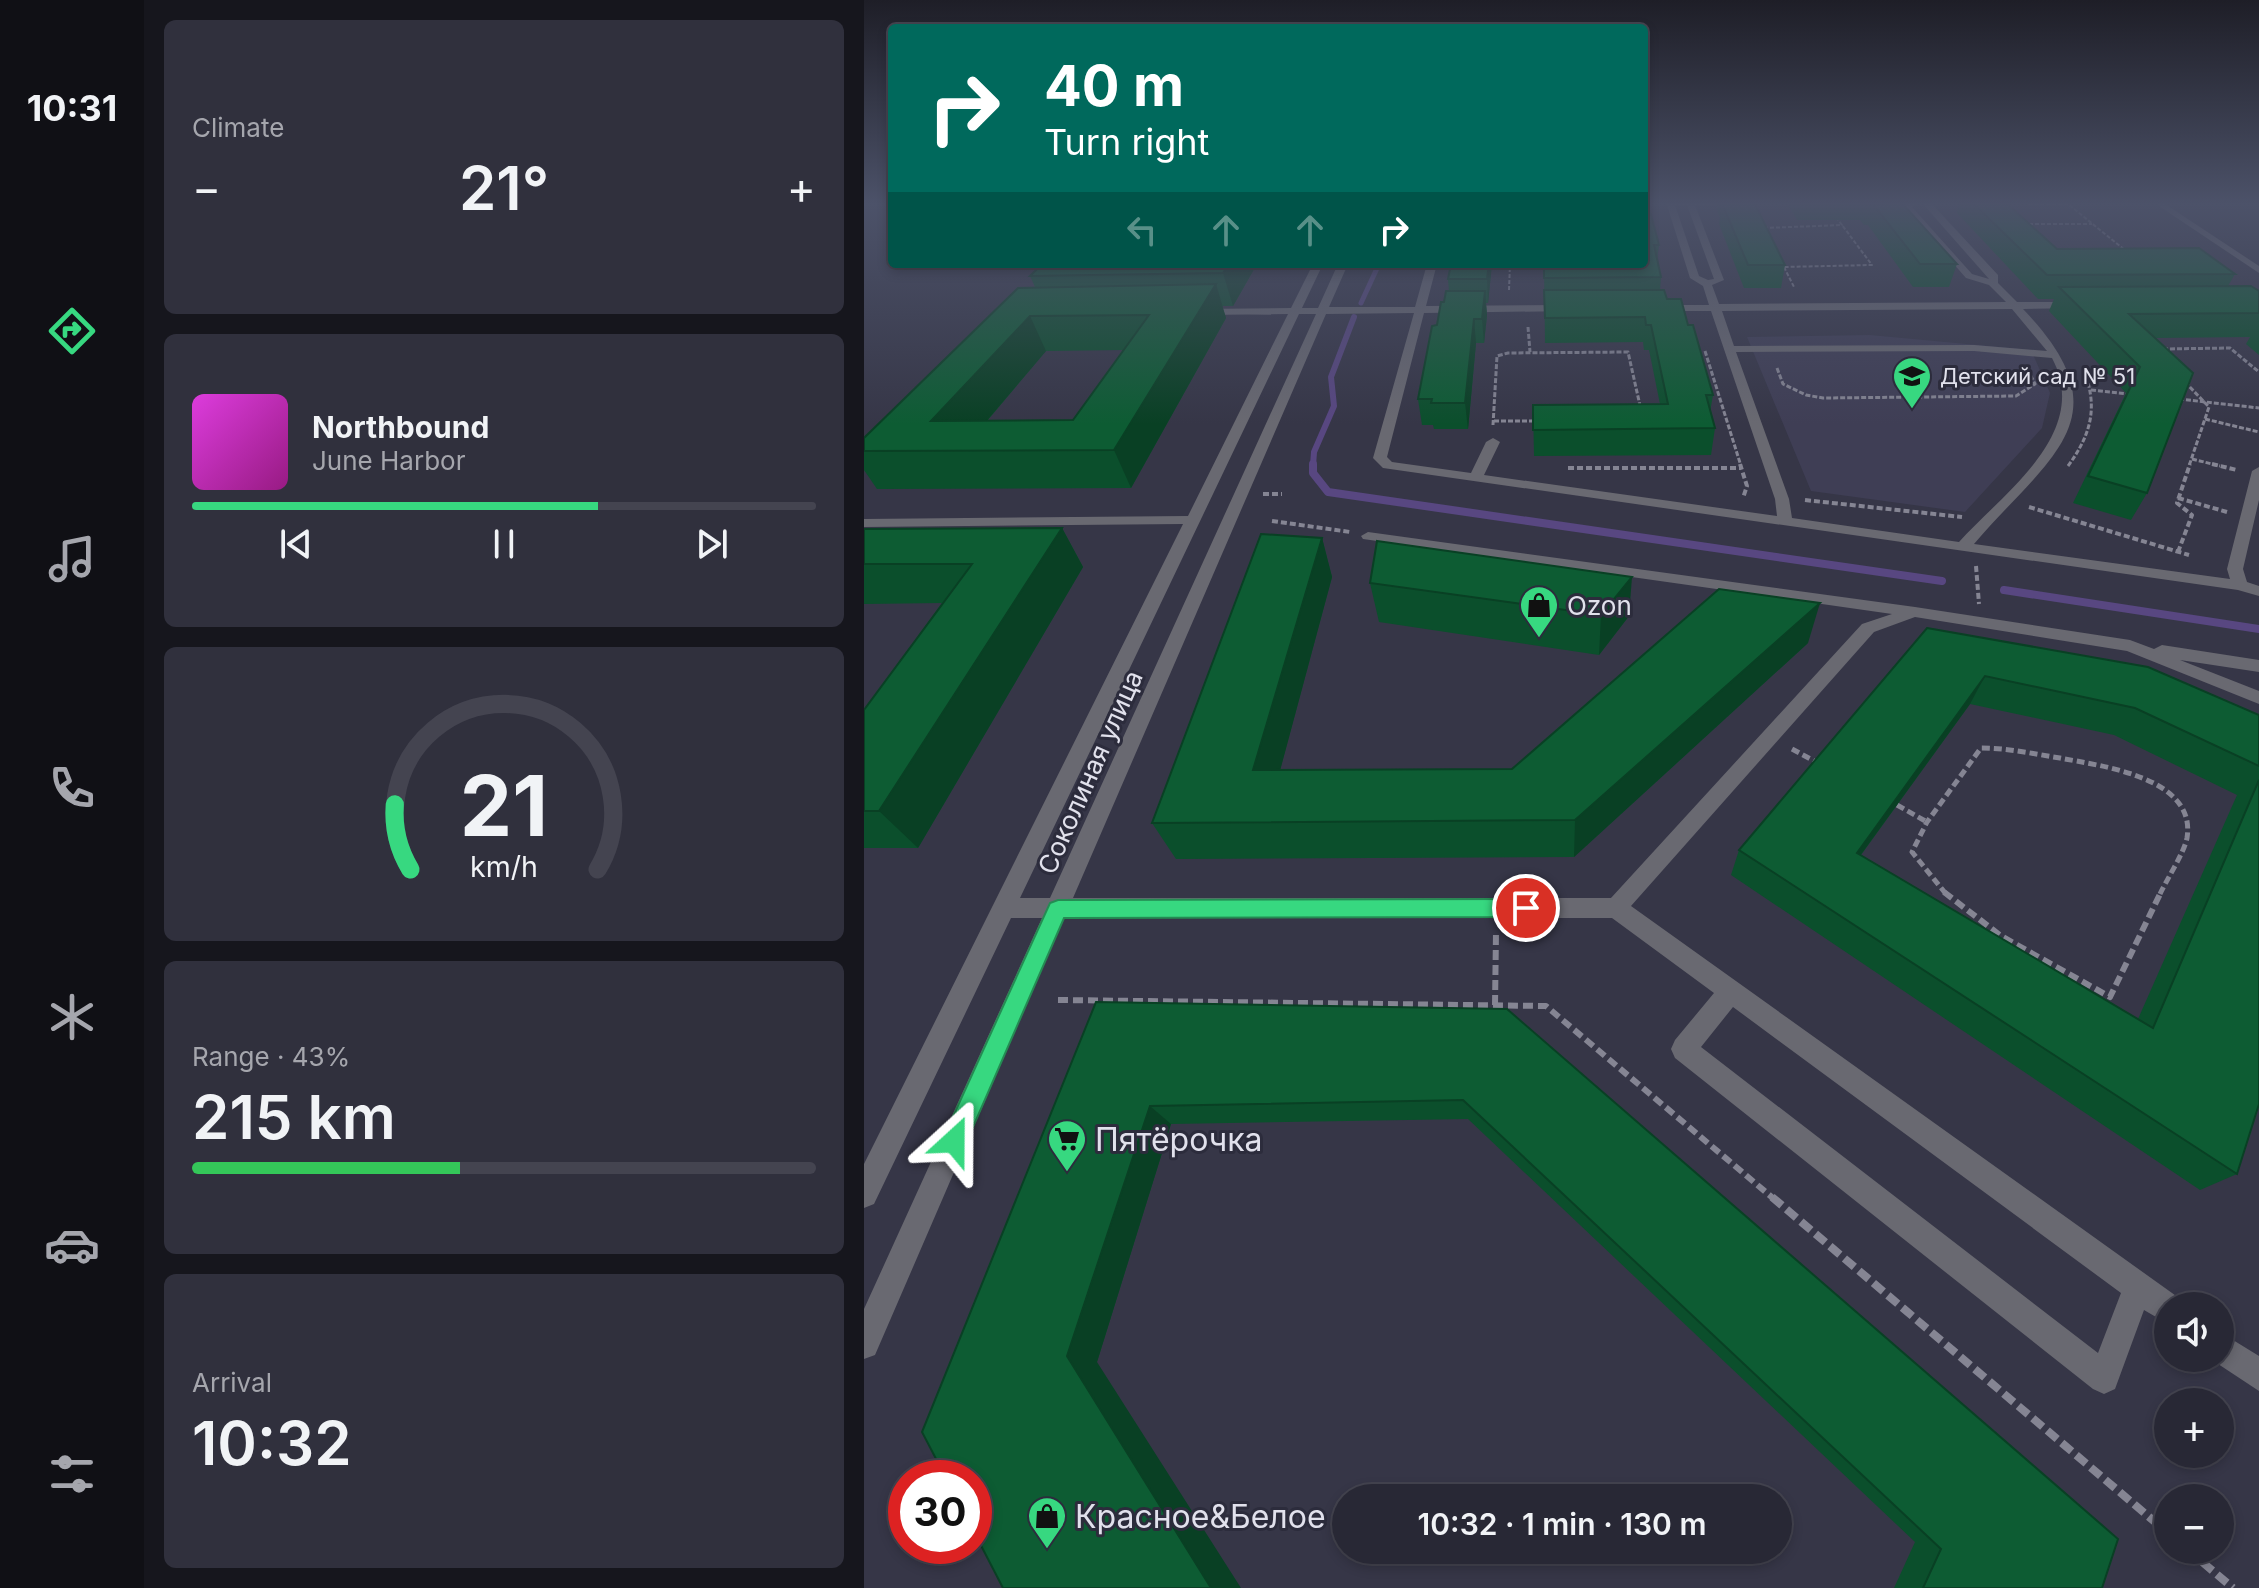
<!DOCTYPE html>
<html lang="en">
<head>
<meta charset="utf-8">
<style>
	body { margin:0; font-family:Inter,sans-serif; background:#30303d; color:#f1f3f6; height:100vh; display:flex; flex-direction:column; font-size:30px; white-space:nowrap }
	* { box-sizing:border-box; margin:0 }
	p { font-size:26px; color:#a5a6ad }
	.icon { flex:none; width:44px; height:44px; fill:none; stroke:currentColor; stroke-width:2; stroke-linecap:round; stroke-linejoin:round }
	.map { position:relative; flex:1; overflow:hidden }
	.drawer { display:flex; flex-direction:column; gap:20px; padding:20px; background:#16161d; width:720px }
	.drawer>* { flex:none }
	.guide { position:absolute; left:24px; top:24px; width:760px; height:244px; border-radius:8px; box-shadow:0 4px 12px #0003,0 0 0 2px #444450; background:#00695c; color:#fff; overflow:hidden }
	.fabs { position:absolute; left:1290px; top:1292px; display:grid; gap:16px }
	.fabs a { display:grid; place-items:center; width:80px; height:80px; border-radius:50%; background:#282835; box-shadow:0 4px 12px #0003,0 0 0 2px #444450; font-size:40px }
	.speed { position:absolute; left:24px; top:1460px; display:flex; gap:16px; font-size:40px; font-weight:700; text-align:center }
	.speed>* { display:grid; place-content:center; width:104px; height:104px; border-radius:50%; background:#282835; box-shadow:0 4px 12px #0003,0 0 0 2px #444450; line-height:1 }
	.speed .limit { border:12px solid #d22; background:#fff; color:#111 }
	.pin { position:absolute; display:grid; place-items:center; width:68px; height:68px; color:#fff; margin:-34px; border:4px solid #fff; border-radius:50%; box-shadow:0 2px 8px #0007 }
	.me { position:absolute; width:88px; margin:-44px; rotate:24deg; stroke-linejoin:round; filter:drop-shadow(0 0 6px #0008) }
	.turn { display:flex; align-items:center; gap:28px; height:168px; padding:0 24px; font-size:36px }
	.turn .icon { width:104px; height:104px; stroke-width:2.5 }
	.turn b { display:block; font-size:56px; line-height:68px }
	.lanes { display:flex; align-items:center; height:76px; padding:0 24px; background:#0003; justify-content:center; gap:40px; direction:ltr }
	.lanes .off { opacity:.35 }
	.big { font-size:60px; font-weight:600; line-height:1.1 }
	.drawer .widget { flex:1; display:flex; flex-direction:column; justify-content:center; gap:12px; min-width:0; padding:0 28px; border-radius:12px; background:#30303d }
	.drawer .dial { align-items:center; gap:0 }
	.dial svg { height:208px; overflow:visible; fill:none; stroke:#444450; stroke-width:7; stroke-linecap:round; text-anchor:middle }
	.dial text { fill:#f1f3f6; stroke:none }
	.song { display:flex; align-items:center; gap:24px }
	.cover { width:96px; height:96px; border-radius:12px; background:linear-gradient(135deg,hsl(300 70% 55%),hsl(310 70% 35%)) }
	.played { height:8px; border-radius:4px; background:linear-gradient(90deg,#37d880 65%,#444450 65%) }
	.keys { display:flex; justify-content:space-around; direction:ltr }
	.heat { display:flex; justify-content:space-between; align-items:center; font-size:44px; direction:ltr }
	.charge { height:12px; border-radius:6px; background:linear-gradient(90deg,#34c759 43%,#444450 0) }
	.trip { position:absolute; left:468px; top:1484px; width:460px; height:80px; border-radius:40px; background:#282835; box-shadow:0 4px 12px #0003,0 0 0 2px #444450; font-weight:600; line-height:80px; text-align:center }
	main { display:flex; flex:1; min-height:0 }
	.tab-bar { display:flex; flex-direction:column; width:144px; justify-content:space-around; align-items:center; background:#101015; color:#a5a6ad }
	.tab-bar .icon { width:56px; height:56px }
	.tab-bar .current { color:#37d880 }
	.tab-bar b { font-size:36px; color:#f1f3f6 }
	.map>svg:first-child { display:block }
</style>
</head>
<body>
<main>
<nav class="tab-bar">
<b>10:31</b>
<svg class="icon current" aria-label="directions" viewBox="0 0 24 24"><path d="M12 3l9 9-9 9-9-9zM9 14v-3h6M13 9l2 2-2 2"/></svg>
<svg class="icon" aria-label="music" viewBox="0 0 24 24"><path d="M9 18V5l10-2v13"/><circle cx="6" cy="18" r="3"/><circle cx="16" cy="16" r="3"/></svg>
<svg class="icon" aria-label="phone" viewBox="0 0 24 24"><path d="M5 4h4l2 5-3 2q2 4 5 5l2-3 5 2v4C11 20 4 13 5 4z"/></svg>
<svg class="icon" aria-label="climate" viewBox="0 0 24 24"><path d="M12 3v18M4 7l16 10M4 17L20 7"/></svg>
<svg class="icon" aria-label="car" viewBox="0 0 24 24"><path d="M5 17H2v-5l4-1 3-4h7l3 4 3 1v5h-3M9 17h6M6 11h13"/><circle cx="7" cy="17" r="2"/><circle cx="17" cy="17" r="2"/></svg>
<svg class="icon" aria-label="filters" viewBox="0 0 24 24"><path d="M4 7h16M4 17h16"/><circle cx="9" cy="7" r="2"/><circle cx="15" cy="17" r="2"/></svg>
</nav>
<section class="drawer">
<div class="widget"><p>Climate</p>
<div class="heat"><a>−</a><b class="big">21°</b><a>+</a></div>
</div>
<div class="widget">
<div class="song"><i class="cover"></i><div><b>Northbound</b><p>June Harbor</p></div></div>
<div class="played"></div>
<div class="keys"><svg class="icon" aria-label="previous" viewBox="0 0 24 24"><path d="M18 5L8 12l10 7zM5 5v14"/></svg><svg class="icon" aria-label="pause" viewBox="0 0 24 24"><path d="M8 5v14M16 5v14"/></svg><svg class="icon" aria-label="next" viewBox="0 0 24 24"><path d="M6 5l10 7-10 7zM19 5v14"/></svg></div>
</div>
<div class="widget dial"><svg viewBox="0 0 100 80">
<path d="M14 69A42 42 0 1 1 86 69"/>
<path d="M14 69A42 42 0 0 1 8 44" stroke="#37d880"/>
<text x="50" y="56" font-size="32" font-weight="700">21</text>
<text x="50" y="72" font-size="11">km/h</text>
</svg></div>
<div class="widget"><p>Range · 43%</p><b class="big">215 km</b><div class="charge"></div></div>
<div class="widget"><p>Arrival</p><b class="big">10:32</b></div>
</section>
<div class="map">
<svg width="1395" height="1588" viewBox="0 0 1395 1588">
	<rect width="100%" height="100%" fill="#363647"/>
	<path fill="#3f3e55" d="M 1006,335 L 1167,350 L 1186,393 L 1178,428 L 1101,512 L 947,491 L 883,337 Z"/>
	<g fill="none" stroke-linecap="round" stroke-linejoin="round">
		<path stroke="#584781" stroke-width="5" d="M 497,303 L 515,264"/>
		<path stroke="#584781" stroke-width="6" d="M 449,466 L 450,452 L 470,406 L 467,377 L 490,317"/>
		<g stroke="#584781" stroke-width="8">
			<path d="M 449,464 L 449,473 L 464,492 L 1078,581"/>
			<path d="M 1140,590 L 1395,629"/>
		</g>
		<g stroke="#858593" stroke-width="2" stroke-dasharray="4 2" stroke-linecap="butt">
			<path d="M 1164,204 L 1204,204 L 1262,251"/>
			<path d="M 1159,224 L 1228,224"/>
			<path d="M 900,228 L 978,225 L 972,217"/>
			<path d="M 918,262 L 920,267 L 1008,265 L 978,225"/>
			<path d="M 920,267 L 930,287"/>
			<path d="M 646,268 L 685,268"/>
			<path d="M 645,290 L 646,264"/>
		</g>
		<g stroke="#858593" stroke-width="3" stroke-dasharray="5 2" stroke-linecap="butt">
			<path d="M 664,327 L 666,352"/>
			<path d="M 1299,349 L 1366,348 L 1395,372"/>
			<path d="M 841,351 L 877,466"/>
			<path d="M 913,368 L 919,384 L 942,395 L 959,398 L 1152,396 L 1171,384 L 1165,372"/>
			<path d="M 1321,382 L 1345,407 L 1325,466"/>
			<path d="M 1227,390 L 1265,394"/>
			<path d="M 1315,399 L 1395,408"/>
			<path d="M 1341,419 L 1395,432"/>
			<path d="M 630,421 L 672,421"/>
			<path d="M 629,425 L 633,356 L 644,353 L 764,352 L 777,410"/>
			<path d="M 1328,459 L 1356,466"/>
			<path d="M 1204,466 C 1223,440 1233,415 1224,383"/>
		</g>
		<g stroke="#858593" stroke-width="4" stroke-dasharray="6 3" stroke-linecap="butt">
			<path d="M 876,464 L 883,486 L 879,498"/>
			<path d="M 1348,464 L 1373,470"/>
			<path d="M 704,468 L 877,468"/>
			<path d="M 399,494 L 418,494"/>
			<path d="M 1314,498 L 1363,512"/>
			<path d="M 941,500 L 1098,517"/>
			<path d="M 1165,507 L 1325,555"/>
			<path d="M 408,521 L 486,532"/>
			<path d="M 1314,552 L 1328,515 L 1313,503 L 1326,464"/>
			<path d="M 1112,566 L 1115,604"/>
		</g>
		<g stroke="#858593" stroke-width="5" stroke-dasharray="8 4" stroke-linecap="butt">
			<path d="M 928,749 L 954,763"/>
			<path d="M 1033,805 L 1063,822"/>
			<path d="M 1082,894 L 1048,852 L 1063,822 L 1117,748 C 1144,748 1170,754 1196,758 C 1237,766 1333,777 1323,838 C 1320,853 1303,879 1296,894"/>
		</g>
		<g stroke="#858593" stroke-width="6" stroke-dasharray="10 5" stroke-linecap="butt">
			<path d="M 1080,892 L 1137,936 L 1246,997 L 1297,892"/>
			<path d="M 194,1000 L 682,1006 L 910,1199"/>
			<path d="M 631,1005 L 632,933"/>
		</g>
		<g stroke="#858593" stroke-width="8" stroke-dasharray="13 6" stroke-linecap="butt">
			<path d="M 908,1197 L 1304,1533"/>
			<path d="M 1324,1550 L 1369,1588"/>
		</g>
		<g fill="#696971" fill-rule="evenodd">
			<path d="M 802,202 L 944,202 L 831,205 L 860,280 L 848,285 L 855,304 L 1142,302 L 1125,285 L 1102,278 L 1040,207 L 1044,202 L 1151,202 L 1147,204 L 1068,204 L 1134,275 L 1134,283 L 1153,302 L 1215,302 L 1220,305 L 1215,308 L 1159,309 C 1264,418 1184,457 1110,544 L 1366,579 L 1363,569 L 1388,471 L 1395,467 L 1395,500 L 1379,569 L 1383,582 L 1395,586 L 1395,596 L 1374,590 L 519,468 L 509,458 L 550,313 L 462,314 L 209,898 L 747,898 L 998,624 L 1028,614 L 499,539 L 497,536 L 504,532 L 1051,607 L 1266,640 L 1290,649 L 1298,645 L 1395,660 L 1395,672 L 1316,660 L 1395,691 L 1395,704 L 1263,651 L 1051,617 L 1010,632 L 767,906 L 1315,1298 L 1318,1306 L 1304,1306 L 1304,1324 L 1280,1310 L 1251,1389 L 1240,1394 L 1229,1389 L 811,1058 L 807,1049 L 811,1040 L 850,993 L 748,918 L 200,918 L 11,1355 L 0,1359 L 0,1309 L 178,918 L 147,918 L 10,1204 L 0,1208 L 0,1164 L 319,524 L 0,527 L 0,519 L 324,516 L 424,314 L 335,315 L 330,312 L 335,309 L 427,308 L 449,264 L 459,264 L 438,308 L 454,308 L 474,264 L 484,264 L 465,307 L 551,307 L 563,264 L 573,264 L 562,306 L 707,305 L 712,308 L 707,311 L 560,313 L 523,457 L 528,462 L 607,473 L 622,442 L 629,438 L 636,442 L 620,475 L 913,516 L 911,499 L 847,311 L 795,311 L 790,308 L 795,305 L 845,305 L 839,286 L 826,278 ZM 1051,204 L 1059,204 L 1125,279 L 1108,274 L 1048,207 ZM 811,205 L 823,205 L 850,279 L 844,280 L 835,276 ZM 1148,309 L 1183,351 L 1110,345 L 870,346 L 858,311 ZM 435,314 L 452,314 L 186,898 L 156,898 ZM 1110,351 L 1188,358 C 1228,433 1139,493 1095,542 L 928,518 L 925,499 L 872,352 ZM 869,1007 L 1257,1293 L 1234,1353 L 837,1047 Z"/>
			<path d="M 1289,202 L 1298,202 L 1395,266 L 1395,273 Z"/>
			<path d="M 1356,1332 L 1395,1356 L 1395,1391 L 1345,1358 L 1356,1358 Z"/>
		</g>
	</g>
	<g fill="#0b4f2c" fill-rule="evenodd">
		<path d="M 854,202 L 890,202 L 921,265 L 917,288 L 880,288 L 855,224 L 856,218 L 853,210 Z"/>
		<path d="M 926,202 L 1037,202 L 1093,264 L 1085,287 L 1049,287 L 1004,225 L 1000,225 L 996,220 L 933,220 L 925,206 Z"/>
		<path d="M 1096,202 L 1141,202 L 1193,249 L 1371,274 L 1364,286 L 1395,291 L 1395,355 L 1382,344 L 1386,337 L 1291,338 L 1283,493 L 1267,520 L 1209,503 L 1262,393 L 1185,311 L 1190,299 L 1174,299 L 1093,213 Z"/>
		<path d="M 780,203 L 795,245 L 793,260 L 797,277 L 796,290 L 803,299 L 824,325 L 849,395 L 846,412 L 851,428 L 847,455 L 670,456 L 669,405 L 796,404 L 785,350 L 780,350 L 779,342 L 681,343 L 680,264 L 780,264 Z"/>
		<path d="M 174,264 L 393,264 L 369,306 L 358,306 L 362,318 L 267,488 L 13,489 L 0,470 L 0,438 L 171,287 L 166,276 L 175,267 ZM 260,350 L 209,420 L 123,421 L 182,351 Z"/>
		<path d="M 587,264 L 628,264 L 624,303 L 622,303 L 623,315 L 620,343 L 612,343 L 604,429 L 570,429 L 569,425 L 558,425 L 554,399 L 573,325 L 580,302 L 585,291 L 584,279 Z"/>
		<path d="M 198,528 L 219,567 L 54,848 L 0,848 L 0,710 L 78,603 L 0,604 L 0,529 Z"/>
		<path d="M 458,538 L 468,577 L 416,770 L 648,769 L 944,643 L 710,857 L 312,859 L 288,823 Z"/>
		<path d="M 506,583 L 765,616 L 735,655 L 515,622 Z"/>
		<path d="M 1063,628 L 1395,715 L 1395,1104 L 1373,1174 L 1336,1190 L 867,875 L 875,850 ZM 1106,704 L 1250,735 L 1373,795 L 1274,1019 L 997,855 Z"/>
		<path d="M 232,1002 L 643,1009 L 1238,1588 L 1030,1588 L 1051,1542 L 604,1119 L 307,1124 L 233,1362 L 139,1588 Z"/>
	</g>
	<g fill="#094024">
		<path d="M 365,264 L 393,264 L 369,306 L 359,273 Z"/>
		<path d="M 625,264 L 628,264 L 624,303 L 623,279 Z"/>
		<path d="M 352,284 L 362,318 L 267,488 L 250,450 Z"/>
		<path d="M 621,291 L 623,315 L 620,343 L 618,319 Z"/>
		<path d="M 166,316 L 182,351 L 97,451 L 67,421 Z"/>
		<path d="M 610,319 L 612,343 L 604,429 L 601,403 Z"/>
		<path d="M 198,528 L 219,567 L 54,848 L 15,811 Z"/>
		<path d="M 458,538 L 468,577 L 406,808 L 389,770 Z"/>
		<path d="M 768,577 L 765,616 L 735,655 L 737,615 Z"/>
		<path d="M 956,603 L 944,643 L 710,857 L 711,820 Z"/>
		<path d="M 1121,676 L 1106,704 L 980,878 L 993,853 Z"/>
		<path d="M 286,1106 L 307,1124 L 233,1362 L 377,1588 L 347,1588 L 203,1356 Z"/>
	</g>
	<g fill="#0d5c33" stroke="#094024" stroke-width="2" fill-rule="evenodd">
		<path d="M 861,202 L 890,202 L 921,265 L 884,265 L 858,203 L 861,203 Z"/>
		<path d="M 1003,202 L 1037,202 L 1093,264 L 1056,264 L 1009,204 L 1021,204 L 1005,204 Z"/>
		<path d="M 1108,202 L 1141,202 L 1193,249 L 1335,248 L 1371,274 L 1183,275 Z"/>
		<path d="M 780,203 L 784,203 L 795,245 L 790,245 L 797,277 L 680,278 L 680,264 L 780,264 Z"/>
		<path d="M 178,264 L 365,264 L 359,273 L 166,276 Z"/>
		<path d="M 587,264 L 625,264 L 623,279 L 584,279 Z"/>
		<path d="M 352,284 L 250,450 L 0,451 L 0,438 L 154,288 ZM 285,315 L 209,420 L 67,421 L 166,316 Z"/>
		<path d="M 1387,286 L 1395,291 L 1395,313 L 1265,314 L 1329,373 L 1283,493 L 1224,476 L 1276,367 L 1195,287 Z"/>
		<path d="M 680,290 L 800,290 L 803,299 L 817,299 L 824,325 L 829,325 L 849,395 L 842,395 L 851,428 L 669,430 L 669,405 L 804,404 L 787,325 L 782,325 L 781,317 L 681,318 Z"/>
		<path d="M 582,291 L 621,291 L 618,319 L 610,319 L 601,403 L 567,403 L 568,399 L 554,399 L 568,326 L 573,325 L 577,302 L 580,302 Z"/>
		<path d="M 198,528 L 15,811 L 0,811 L 0,710 L 108,564 L 0,564 L 0,529 Z"/>
		<path d="M 397,534 L 458,538 L 389,770 L 648,769 L 855,589 L 956,603 L 711,820 L 288,823 Z"/>
		<path d="M 513,541 L 768,577 L 737,615 L 506,583 Z"/>
		<path d="M 1063,628 L 1284,667 L 1395,715 L 1395,766 L 1271,708 L 1121,676 L 993,853 L 1289,1028 L 1395,780 L 1395,1104 L 1373,1174 L 875,850 Z"/>
		<path d="M 232,1002 L 643,1009 L 1254,1539 L 1238,1588 L 1059,1588 L 1077,1549 L 599,1100 L 286,1106 L 203,1356 L 347,1588 L 139,1588 L 110,1532 L 110,1478 L 82,1478 L 58,1432 Z"/>
	</g>
	<linearGradient id="sky" x2="0" y2="1"><stop stop-color="#1e1e27"/><stop offset="0.48" stop-color="#4c5269"/><stop offset="1" stop-color="#4c5269" stop-opacity="0"/></linearGradient>
	<rect width="1395" height="424" fill="url(#sky)"/>
	<path fill="#37d880" stroke="#248c53" stroke-width="2" d="M 662,899 L 670,902 L 673,908 L 670,914 L 662,917 L 200,918 L 99,1150 L 90,1153 L 82,1150 L 78,1141 L 82,1132 L 186,903 L 194,900 Z"/>
	<defs>
		<g id="school-pin" transform="scale(2)"><path d="M0 17L-7.5 6A9.5 9.5 0 1 1 7.5 6Z" fill="#37d880" stroke="#2c2c3c"/><path d="M0-5L7-2L0 1L-7-2ZM-4 1L0 2.5L4 1V4Q0 6-4 4Z" fill="#111"/></g>
		<g id="shop-pin" transform="scale(2)"><path d="M0 17L-7.5 6A9.5 9.5 0 1 1 7.5 6Z" fill="#37d880" stroke="#2c2c3c"/><path d="M-5-2.5h2.3a2.7 3.5 0 0 1 5.4 0H5L5.5 6h-11ZM-1.5-2.5h3a1.5 2.3 0 0 0-3 0Z" fill="#111"/></g>
		<g id="supermarket-pin" transform="scale(2)"><path d="M0 17L-7.5 6A9.5 9.5 0 1 1 7.5 6Z" fill="#37d880" stroke="#2c2c3c"/><path d="M-6-5.5h2.5l.6 2H6L4.5 2H-2.5L-4.4-4H-6ZM-1.5 3.2a1.3 1.3 0 1 0 .1 0ZM3 3.2a1.3 1.3 0 1 0 .1 0Z" fill="#111"/></g>
	</defs>
	<g fill-rule="evenodd">
		<use href="#school-pin" x="1048" y="376"/>
		<use href="#shop-pin" x="675" y="605"/>
		<use href="#supermarket-pin" x="203" y="1139"/>
		<use href="#shop-pin" x="183" y="1516"/>
	</g>
	<g text-anchor="middle" dominant-baseline="central" stroke-width="6" stroke-linejoin="round" paint-order="stroke">
		<g font-size="22" fill="#e1e1ec" stroke="#2c2c3c" text-anchor="start">
			<text x="1076" y="376">Детский сад № 51</text>
		</g>
		<g font-size="26" fill="#e1e1ec" stroke="#2c2c3c" text-anchor="start">
			<text x="703" y="605">Ozon</text>
		</g>
		<g font-size="26" fill="#e1e1ec" stroke="#2c2c3c">
			<text transform="translate(226 772) rotate(-66)">Соколиная улица</text>
		</g>
		<g font-size="32" fill="#e1e1ec" stroke="#2c2c3c" text-anchor="start">
			<text x="231" y="1139">Пятёрочка</text>
			<text x="211" y="1516">Красное&amp;Белое</text>
		</g>
	</g>
</svg>
<div class="fabs">
<a><svg class="icon" aria-label="sound" viewBox="0 0 24 24"><path d="M4 9h4l5-4v14l-5-4H4zM17 9q2 3 0 6"/></svg></a>
<a>+</a>
<a>−</a>
</div>
<div class="speed"><div class="limit">30</div></div>
<div class="pin" style="left:662px;top:908px;background:#d93025"><svg class="icon" aria-label="arrive" viewBox="0 0 24 24"><path d="M6 21V4h12l-3 4 3 4H6"/></svg></div>
<svg class="me" style="left:90px;top:1141px" viewBox="-20 -20 40 40"><path d="M0-17L14 15 0 8-14 15z" fill="#37d880" stroke="#fff" stroke-width="4"/></svg>
<div class="trip">10:32 · 1 min · 130 m</div>
<div class="guide">
<div class="turn"><svg class="icon" aria-label="right" viewBox="0 0 24 24"><path d="M7 20v-9h11M14 6l5 5-5 5"/></svg><div><b>40 m</b>Turn right</div></div>
<div class="lanes"><svg class="icon off" aria-label="left" viewBox="0 0 24 24"><path d="M17 20v-9H6M10 6l-5 5 5 5"/></svg><svg class="icon off" aria-label="ahead" viewBox="0 0 24 24"><path d="M12 20V5M6 11l6-6 6 6"/></svg><svg class="icon off" aria-label="ahead" viewBox="0 0 24 24"><path d="M12 20V5M6 11l6-6 6 6"/></svg><svg class="icon" aria-label="right" viewBox="0 0 24 24"><path d="M7 20v-9h11M14 6l5 5-5 5"/></svg></div>
</div>
</div>
</main>
</body>
</html>
